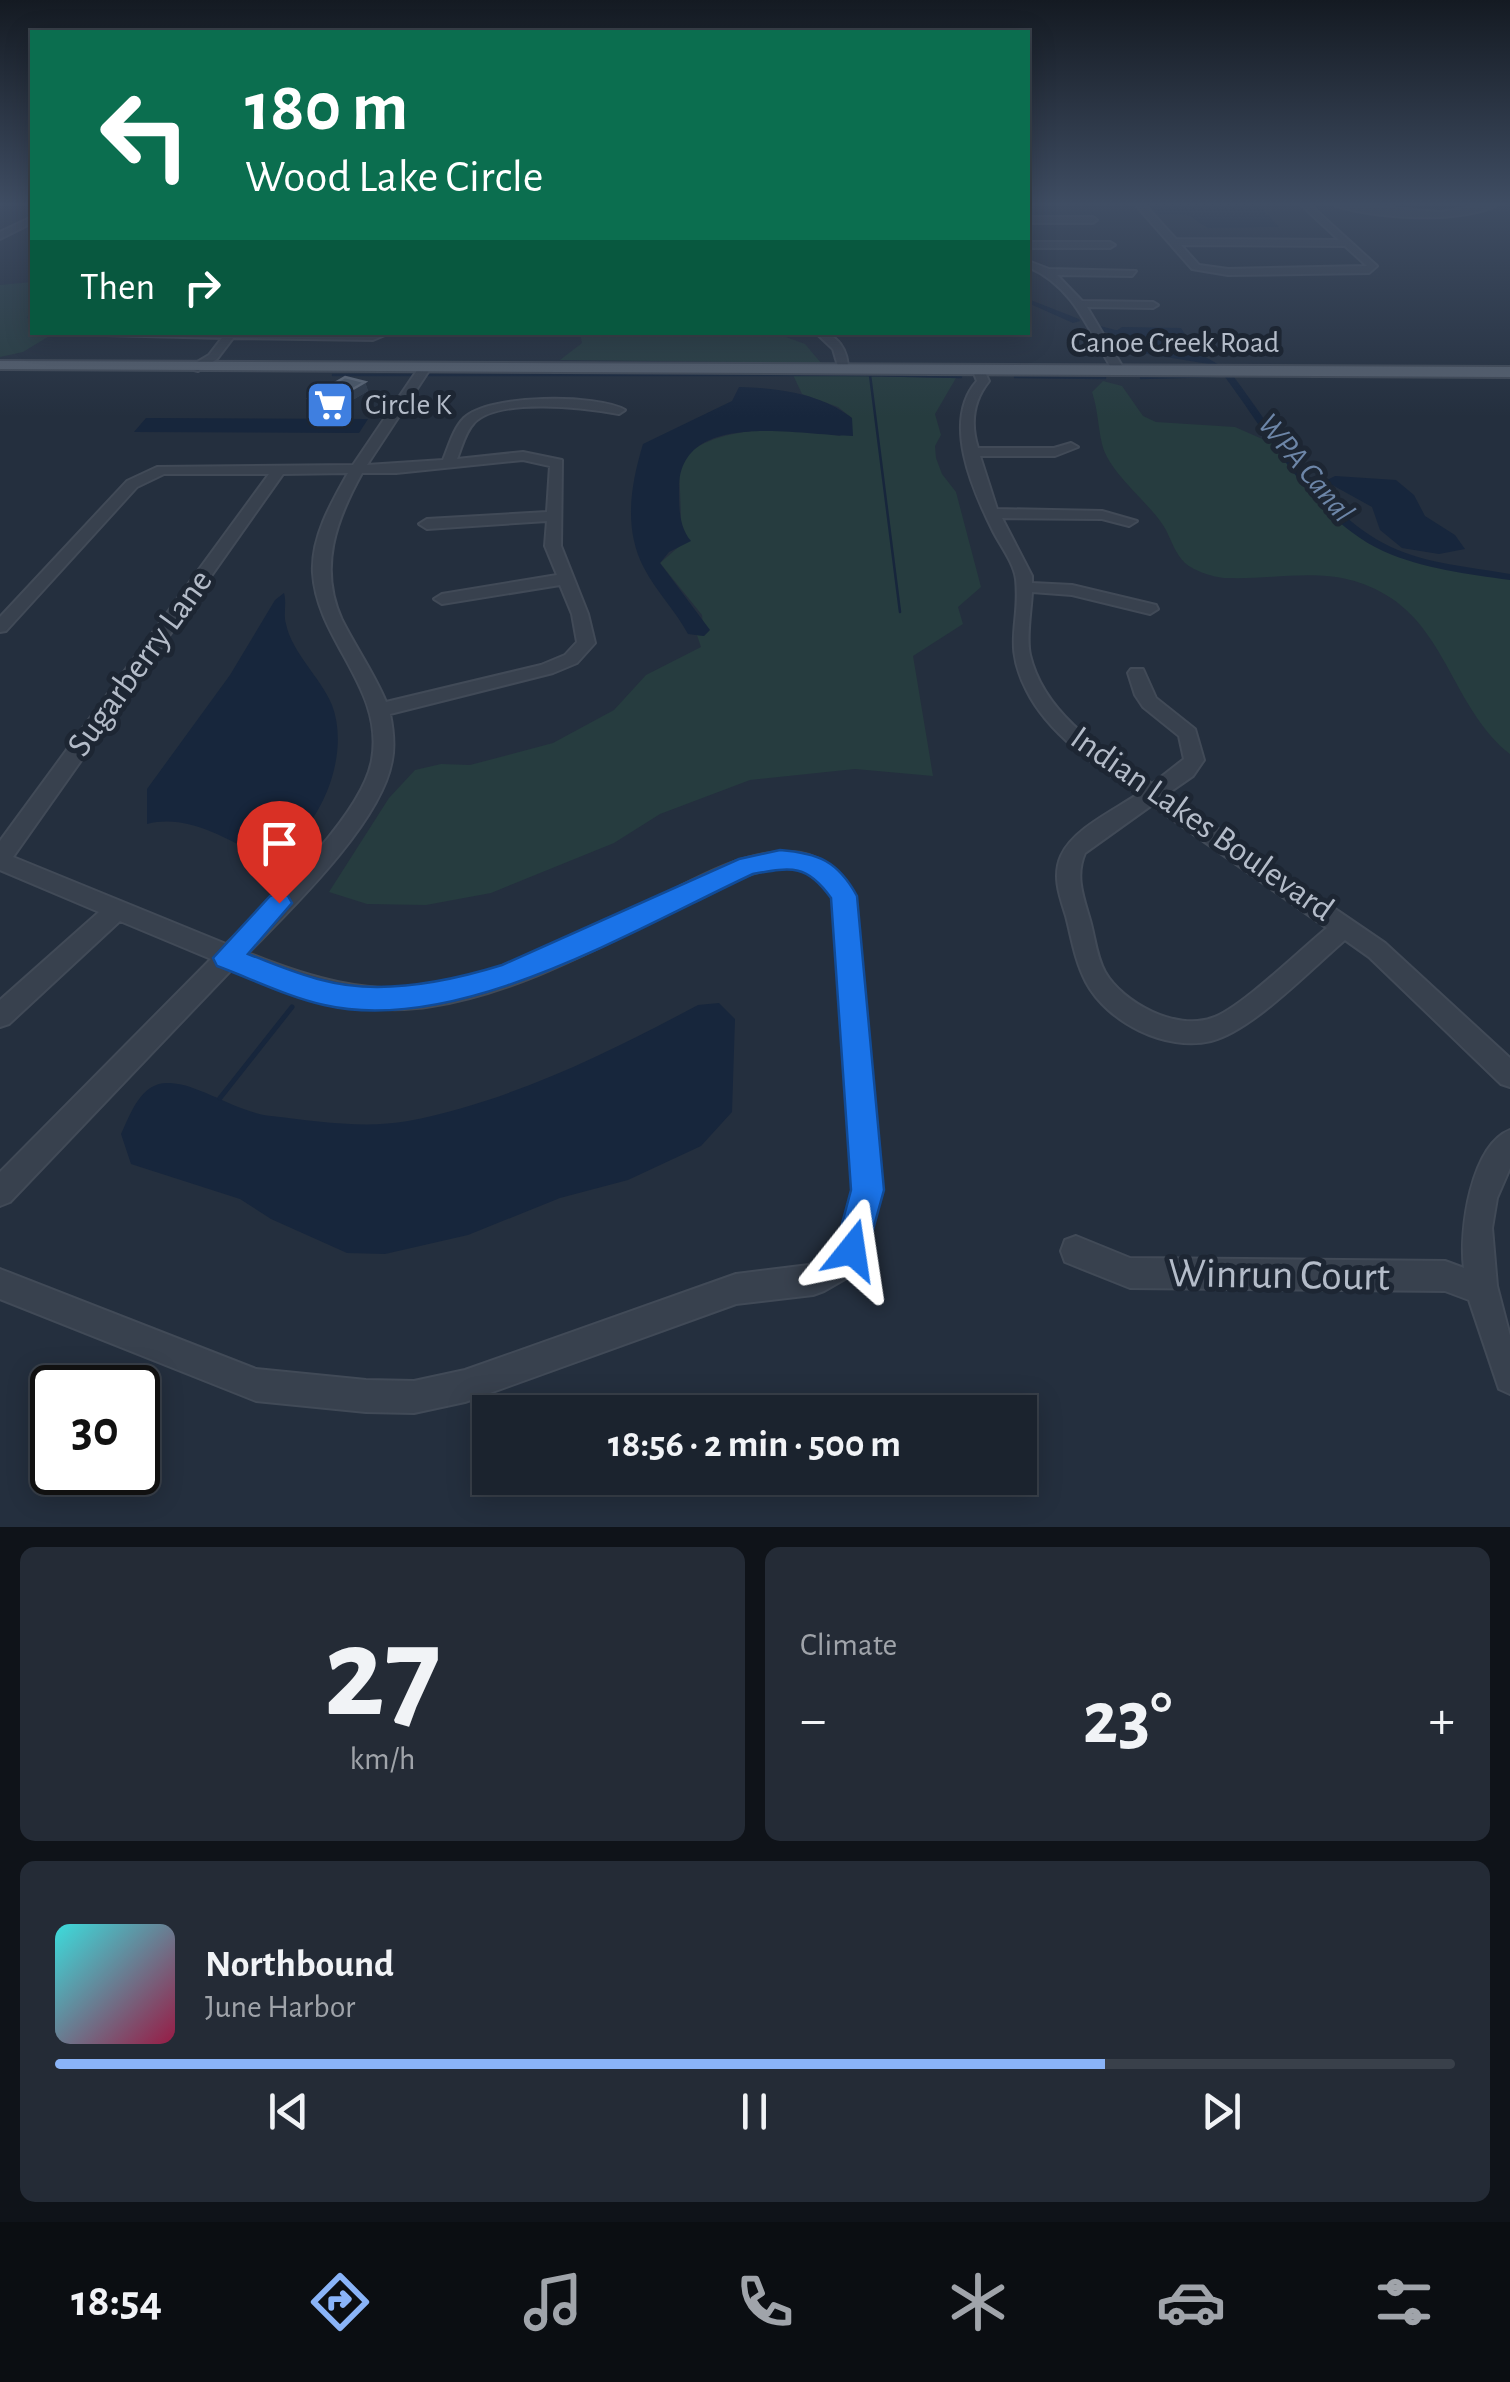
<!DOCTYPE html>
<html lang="en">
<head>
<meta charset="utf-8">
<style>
	body { margin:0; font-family:"Alegreya Sans",sans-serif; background:#242b36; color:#f1f3f6; height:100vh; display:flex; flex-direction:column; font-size:38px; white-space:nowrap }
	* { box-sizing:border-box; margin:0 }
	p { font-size:32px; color:#a0a4aa }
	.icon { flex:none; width:55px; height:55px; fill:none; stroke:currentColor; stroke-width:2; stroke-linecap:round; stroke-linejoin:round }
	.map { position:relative; height:1527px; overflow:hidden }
	.panel { display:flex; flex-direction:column; gap:20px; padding:20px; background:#0f1319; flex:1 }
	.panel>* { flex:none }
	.top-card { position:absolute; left:30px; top:30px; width:1000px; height:305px; border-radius:0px; box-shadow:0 5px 25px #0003,0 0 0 2px #39404a; background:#0b6e4f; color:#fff; overflow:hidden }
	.speed { position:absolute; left:30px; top:1365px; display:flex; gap:20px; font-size:50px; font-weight:700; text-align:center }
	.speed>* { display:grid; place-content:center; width:130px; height:130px; border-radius:50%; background:#1b232e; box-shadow:0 5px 25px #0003,0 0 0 2px #39404a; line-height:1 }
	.speed .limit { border:5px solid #111; border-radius:15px; background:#fff; color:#111 }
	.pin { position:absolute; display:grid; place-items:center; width:85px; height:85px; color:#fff; margin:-102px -42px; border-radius:50% 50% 50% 0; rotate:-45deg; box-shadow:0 0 10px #0007 }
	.pin .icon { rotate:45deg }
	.me { position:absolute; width:110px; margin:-55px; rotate:15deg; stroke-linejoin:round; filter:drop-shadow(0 0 8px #0008) }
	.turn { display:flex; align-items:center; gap:35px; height:210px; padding:0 50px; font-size:45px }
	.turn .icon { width:130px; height:130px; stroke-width:2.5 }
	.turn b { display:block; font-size:70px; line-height:85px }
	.then { display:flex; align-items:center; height:95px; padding:0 50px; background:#0003; gap:20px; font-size:38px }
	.big { font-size:75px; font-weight:700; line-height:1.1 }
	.panel .widget { flex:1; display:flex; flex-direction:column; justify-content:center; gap:15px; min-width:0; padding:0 35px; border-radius:15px; background:#242b36 }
	.panel .dial { align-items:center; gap:0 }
	.dial b { font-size:130px; line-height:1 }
	.song { display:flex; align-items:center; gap:30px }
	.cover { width:120px; height:120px; border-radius:15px; background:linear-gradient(135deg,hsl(180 70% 55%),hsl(340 70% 35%)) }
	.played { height:10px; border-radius:5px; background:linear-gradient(90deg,#8ab4f8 75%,#39404a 75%) }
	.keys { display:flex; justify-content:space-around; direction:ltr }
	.heat { display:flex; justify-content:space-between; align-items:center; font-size:55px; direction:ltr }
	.panel .tiles { flex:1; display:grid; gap:20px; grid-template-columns:1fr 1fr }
	.widget:last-child { grid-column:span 2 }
	.trip { position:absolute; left:472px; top:1395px; width:565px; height:100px; border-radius:0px; background:#1b232e; box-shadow:0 5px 25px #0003,0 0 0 2px #39404a; font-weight:700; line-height:100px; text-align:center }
	.menu { display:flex; height:160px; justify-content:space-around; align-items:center; background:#0b0e12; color:#a0a4aa }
	.menu .icon { width:70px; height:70px }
	.menu .active { color:#8ab4f8 }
	.menu b { font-size:45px; color:#f1f3f6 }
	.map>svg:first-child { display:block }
</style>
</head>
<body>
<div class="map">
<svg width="1510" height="1527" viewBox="0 0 1510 1527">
	<rect width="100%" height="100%" fill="#242f3e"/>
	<g fill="#263c3f">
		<path d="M 32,282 L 32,307 L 27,318 L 32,320 L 32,332 L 51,335 L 23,352 L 0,357 L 0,285 Z"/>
		<path d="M 775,333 L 805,344 L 821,363 L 560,360 L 582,343 L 580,333 Z"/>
		<path d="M 793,375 L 956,378 L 935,414 L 941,435 L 935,446 L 936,458 L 942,474 L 956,492 L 981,587 L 958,607 L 963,624 L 913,656 L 933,776 L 855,769 L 750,780 L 660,814 L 614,843 L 491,893 L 426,905 L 367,904 L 329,892 L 389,798 L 415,770 L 441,764 L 470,765 L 553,743 L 614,710 L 646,675 L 701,647 L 697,635 L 704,636 L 702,615 L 660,563 L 682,544 L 679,464 C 708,422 795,427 840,436 L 852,418 L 838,407 L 802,394 Z"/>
		<path d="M 1103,381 L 1122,386 L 1143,416 L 1156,422 L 1235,427 L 1283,448 L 1337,521 L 1385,550 L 1466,572 L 1510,578 L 1510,754 C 1457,713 1447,635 1391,598 C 1336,562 1287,580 1227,578 C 1215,578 1194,571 1185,563 C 1175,553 1172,542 1166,530 C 1151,503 1109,474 1102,444 C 1098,427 1098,410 1092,392 Z"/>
	</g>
	<g fill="#17263c">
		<path d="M 1147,203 L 1257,203 L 1279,227 L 1208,228 L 1188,215 L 1159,214 Z"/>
		<path d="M 1122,327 L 1181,328 L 1197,352 L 1221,366 L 1141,353 L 1120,339 L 1116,331 Z"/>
		<path d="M 739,387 C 778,388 820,393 852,418 L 853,436 C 800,436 678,407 679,490 C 679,508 679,527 691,541 L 669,552 L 660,563 L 710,630 L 704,636 L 688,634 C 675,610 656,591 644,568 C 623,528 631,484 643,444 L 732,401 Z"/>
		<path d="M 146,418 L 368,419 L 359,433 L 134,432 Z"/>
		<path d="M 1335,476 L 1396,480 L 1414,495 L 1425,516 L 1455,535 L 1465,549 L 1439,554 L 1402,548 L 1380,530 L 1372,507 L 1325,481 Z"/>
		<path d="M 284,593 C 287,604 283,614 286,624 C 292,653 321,678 332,705 C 352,758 318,835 269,859 C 229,842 191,813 147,824 L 147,789 L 230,675 L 275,600 Z"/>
		<path d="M 719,1003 L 735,1019 L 732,1112 L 701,1146 L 628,1180 L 560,1198 L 468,1235 L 385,1254 L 347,1253 L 271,1219 L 240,1199 L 131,1164 L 121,1134 C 131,1113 141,1081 170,1083 C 199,1084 236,1112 271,1116 C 315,1121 364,1129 408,1121 C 511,1101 606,1054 698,1005 Z"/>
	</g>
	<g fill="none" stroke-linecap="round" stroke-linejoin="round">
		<g stroke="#17263c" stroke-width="2.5">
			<path d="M 333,375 L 870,375"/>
			<path d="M 1015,377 L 1105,378"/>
			<path d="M 1141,378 L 1215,376"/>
			<path d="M 900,612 L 870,375 L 961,377"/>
		</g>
		<path stroke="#17263c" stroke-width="5" d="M 220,1098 L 292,1007"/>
		<g fill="#17263c" fill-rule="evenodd">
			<path d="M 1028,299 L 1079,319 L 1080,321 L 1073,323 L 1028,303 Z"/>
			<path d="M 1100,326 L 1135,335 L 1136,337 L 1132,339 L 1097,330 L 1096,328 Z"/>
			<path d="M 1225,373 L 1231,373 C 1275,431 1322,515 1391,547 C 1428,564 1470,567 1510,574 L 1510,580 C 1468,574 1423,569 1383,551 C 1315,520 1268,435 1225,377 Z"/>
		</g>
		<g stroke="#414a57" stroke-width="4">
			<g id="minor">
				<path d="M 1134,203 L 1143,203 L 1176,239 L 1339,240 L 1299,203 L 1308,203 L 1377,266 L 1369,273 L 1228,275 L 1192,269 ZM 1181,245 L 1345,246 L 1367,266 L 1228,269 L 1199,265 Z"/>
				<path d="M 1329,203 L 1440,212 L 1500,203 C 1466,225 1366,219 1329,203 Z"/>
				<path d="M 32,217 L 32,223 L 0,239 L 0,232 Z"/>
				<path d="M 1028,217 L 1093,217 L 1097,220 L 1093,223 L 1028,223 Z"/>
				<path d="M 1028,242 L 1110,242 L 1115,245 L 1110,248 L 1028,248 Z"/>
				<path d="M 1028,261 L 1049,269 L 1136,271 L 1132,276 L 1057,275 L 1082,301 L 1153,302 L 1158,305 L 1153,308 L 1087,307 L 1125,371 L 1123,374 L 1115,374 C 1089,332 1075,287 1028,267 Z"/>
				<path d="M 101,332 L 372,334 L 392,332 L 373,340 L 233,338 L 217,359 L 198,371 L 194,370 L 194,364 L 209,355 L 222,338 L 106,335 Z"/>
				<path d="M 815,332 C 838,332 849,351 848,373 L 840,373 L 833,349 Z"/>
				<path d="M 424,365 L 430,369 L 367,465 L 443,460 C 449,446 453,429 464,418 C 488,394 598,394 625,410 L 619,414 C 586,408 498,397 474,423 C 465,432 462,447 457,459 L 523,452 L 562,460 L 561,546 L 588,614 L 595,643 L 577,663 L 553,673 L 390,714 C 393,729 395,745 392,760 C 382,822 291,909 248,953 C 307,977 369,996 433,985 C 509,972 579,936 647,903 C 691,882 739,851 789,852 C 819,852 842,871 855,896 L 881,1190 L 863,1260 L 850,1276 L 824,1291 L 813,1295 L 736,1304 L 465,1402 L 414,1413 L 366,1412 L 256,1401 L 0,1299 L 0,1269 L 256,1369 L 366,1380 L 414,1381 L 465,1370 L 736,1274 L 809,1265 L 828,1254 L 839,1241 L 853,1190 L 833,898 C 822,884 810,869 791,868 C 743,867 693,901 651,922 C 582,956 509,994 432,1006 C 363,1018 296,994 233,968 L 10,1202 L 0,1206 L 0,1172 L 211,959 L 120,921 L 9,1024 L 0,1027 L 0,1000 L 99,912 L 0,870 L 0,841 L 269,474 L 164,474 L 137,487 L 6,631 L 0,632 L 0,617 L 127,481 L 157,467 L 353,465 L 420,366 ZM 523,460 L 550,466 L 547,512 L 427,519 L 419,524 L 427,529 L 547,521 L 545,546 L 557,575 L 442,594 L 434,599 L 442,604 L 560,585 L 572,614 L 577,642 L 565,655 L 541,665 L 386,702 C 374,673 356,648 342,620 C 318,568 336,520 362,473 L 396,473 ZM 348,473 C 331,503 311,538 313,573 C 317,641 385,688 372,760 C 362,817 268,903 226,944 L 13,857 L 283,474 Z"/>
				<path d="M 979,367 L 983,368 L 989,381 C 973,401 970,423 978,448 L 1054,448 L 1071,443 L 1078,447 L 1055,456 L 980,456 L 997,509 L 1102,511 L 1137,521 L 1129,526 L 1102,519 L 1002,518 L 1032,576 L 1032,583 L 1072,585 L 1156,605 L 1158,609 L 1150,614 L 1072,595 L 1032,592 C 1031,612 1026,637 1030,655 C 1044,715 1105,752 1152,784 L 1184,759 L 1179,736 L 1143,707 L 1135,695 L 1128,673 L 1131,669 L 1143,669 L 1156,698 L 1195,729 L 1204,760 L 1193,776 L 1167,794 L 1385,943 L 1510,1058 L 1510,1087 L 1501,1084 L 1369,957 L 1345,940 C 1311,969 1252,1031 1211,1041 C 1166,1052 1107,1022 1086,982 C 1075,961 1072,939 1066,916 C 1060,897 1052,876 1061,856 C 1073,829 1113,811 1138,794 C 1098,767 1049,735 1027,691 C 1002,643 1021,624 1016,579 C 1014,563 1000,545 993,531 C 972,489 942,420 977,381 L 973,371 ZM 1152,805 L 1327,928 C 1301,949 1240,1009 1212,1018 C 1176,1031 1123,1003 1105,972 C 1096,956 1095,937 1090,920 C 1083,896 1075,876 1085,853 Z"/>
				<path d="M 1510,1130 L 1510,1168 L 1497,1198 L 1492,1228 L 1497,1286 L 1510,1336 L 1510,1394 L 1499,1389 L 1469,1300 L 1445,1291 L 1130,1288 L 1065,1262 L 1061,1251 L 1065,1240 L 1076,1236 L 1130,1258 L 1445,1261 L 1464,1268 C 1459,1231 1471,1145 1510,1130 Z"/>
			</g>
		</g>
		<g stroke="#414a57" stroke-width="4">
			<path id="major" d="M 0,361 L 1510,367 L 1510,377 L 0,369 Z"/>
		</g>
		<use href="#minor" fill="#38414e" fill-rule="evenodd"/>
		<use href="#major" fill="#56606e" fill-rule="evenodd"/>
	</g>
	<path fill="#3f4b5c" d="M 365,382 L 368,391 L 332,412 L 312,407 L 309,398 Z"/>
	<path fill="#2f3b4b" d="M 365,382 L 368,391 L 332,412 L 329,403 Z"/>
	<path fill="#4b5868" stroke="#5c6777" stroke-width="2.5" d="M 345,377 L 365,382 L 329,403 L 309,398 Z"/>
	<linearGradient id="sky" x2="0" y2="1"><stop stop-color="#141a22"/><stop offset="0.49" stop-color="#3f4d63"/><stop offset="1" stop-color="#3f4d63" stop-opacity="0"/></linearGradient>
	<rect width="1510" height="417" fill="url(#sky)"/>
	<path fill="#1a73e8" stroke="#114b97" stroke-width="2.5" d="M 780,850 C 818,853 838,861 857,896 L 884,1190 L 864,1262 L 852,1266 L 840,1262 L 835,1250 L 851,1190 L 831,898 C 807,864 792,867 753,874 C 633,930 458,1036 324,1005 C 288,997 252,979 217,966 L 213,958 L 270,896 L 279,893 L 288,896 L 292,903 L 248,954 C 272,963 297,974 322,980 C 380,996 447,982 502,965 L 739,859 Z"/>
	<defs>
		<g id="supermarket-square" transform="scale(2.5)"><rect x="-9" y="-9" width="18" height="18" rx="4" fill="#3f7fe0" stroke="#1d2633"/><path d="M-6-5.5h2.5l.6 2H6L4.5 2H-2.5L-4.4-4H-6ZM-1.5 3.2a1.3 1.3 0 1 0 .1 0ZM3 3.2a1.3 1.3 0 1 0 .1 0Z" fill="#fff"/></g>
	</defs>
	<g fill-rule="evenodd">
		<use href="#supermarket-square" x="330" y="405"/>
	</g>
	<g text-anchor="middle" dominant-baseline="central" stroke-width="10" stroke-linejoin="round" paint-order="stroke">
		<g font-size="30" fill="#b4bcc9" stroke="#1d2633">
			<text x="1175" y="343">Canoe Creek Road</text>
		</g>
		<g font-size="30" fill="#b4bcc9" stroke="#1d2633" text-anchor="start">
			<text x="365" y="405">Circle K</text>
		</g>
		<g font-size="32" font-style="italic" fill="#6d86a8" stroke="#1d2633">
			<text transform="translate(1306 468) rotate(50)">WPA Canal</text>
		</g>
		<g font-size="35" fill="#b4bcc9" stroke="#1d2633">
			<text transform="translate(140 663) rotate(-54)">Sugarberry Lane</text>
			<text transform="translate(1202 824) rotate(35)">Indian Lakes Boulevard</text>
		</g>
		<g font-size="42" fill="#b4bcc9" stroke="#1d2633">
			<text transform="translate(1279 1275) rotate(1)">Winrun Court</text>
		</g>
	</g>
</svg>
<div class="speed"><div class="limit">30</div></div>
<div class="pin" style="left:279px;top:903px;background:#d93025"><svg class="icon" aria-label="arrive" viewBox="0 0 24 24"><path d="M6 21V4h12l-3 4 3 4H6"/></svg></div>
<svg class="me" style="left:852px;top:1250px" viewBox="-20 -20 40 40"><path d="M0-17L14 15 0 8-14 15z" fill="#1a73e8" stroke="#fff" stroke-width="4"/></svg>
<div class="trip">18:56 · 2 min · 500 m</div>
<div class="top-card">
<div class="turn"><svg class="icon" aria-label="left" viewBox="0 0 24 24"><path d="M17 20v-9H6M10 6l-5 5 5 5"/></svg><div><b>180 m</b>Wood Lake Circle</div></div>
<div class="then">Then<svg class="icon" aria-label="right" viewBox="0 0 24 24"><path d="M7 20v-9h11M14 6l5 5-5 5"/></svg></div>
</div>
</div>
<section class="panel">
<div class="tiles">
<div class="widget dial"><b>27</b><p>km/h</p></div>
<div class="widget"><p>Climate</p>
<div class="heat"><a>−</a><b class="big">23°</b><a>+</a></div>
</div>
<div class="widget">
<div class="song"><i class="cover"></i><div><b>Northbound</b><p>June Harbor</p></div></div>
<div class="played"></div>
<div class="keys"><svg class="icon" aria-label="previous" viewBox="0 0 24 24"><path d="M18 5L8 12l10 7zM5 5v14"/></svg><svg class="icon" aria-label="pause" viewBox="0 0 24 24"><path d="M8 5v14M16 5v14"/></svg><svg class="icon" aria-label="next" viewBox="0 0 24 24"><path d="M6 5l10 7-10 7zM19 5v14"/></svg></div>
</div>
</div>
</section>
<nav class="menu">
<b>18:54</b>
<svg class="icon active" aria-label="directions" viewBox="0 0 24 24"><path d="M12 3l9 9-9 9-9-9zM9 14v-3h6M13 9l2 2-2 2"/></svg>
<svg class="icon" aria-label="music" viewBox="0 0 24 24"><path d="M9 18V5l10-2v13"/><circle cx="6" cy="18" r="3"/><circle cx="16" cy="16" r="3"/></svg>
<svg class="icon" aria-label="phone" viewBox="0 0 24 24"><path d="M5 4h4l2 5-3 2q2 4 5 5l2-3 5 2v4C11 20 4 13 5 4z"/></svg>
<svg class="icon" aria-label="climate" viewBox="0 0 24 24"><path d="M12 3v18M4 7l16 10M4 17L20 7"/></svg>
<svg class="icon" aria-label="car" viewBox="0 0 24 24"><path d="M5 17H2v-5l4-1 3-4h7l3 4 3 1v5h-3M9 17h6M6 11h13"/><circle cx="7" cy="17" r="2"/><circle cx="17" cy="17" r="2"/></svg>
<svg class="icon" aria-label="filters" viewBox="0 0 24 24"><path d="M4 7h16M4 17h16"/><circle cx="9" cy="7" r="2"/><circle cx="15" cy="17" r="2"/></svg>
</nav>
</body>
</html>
